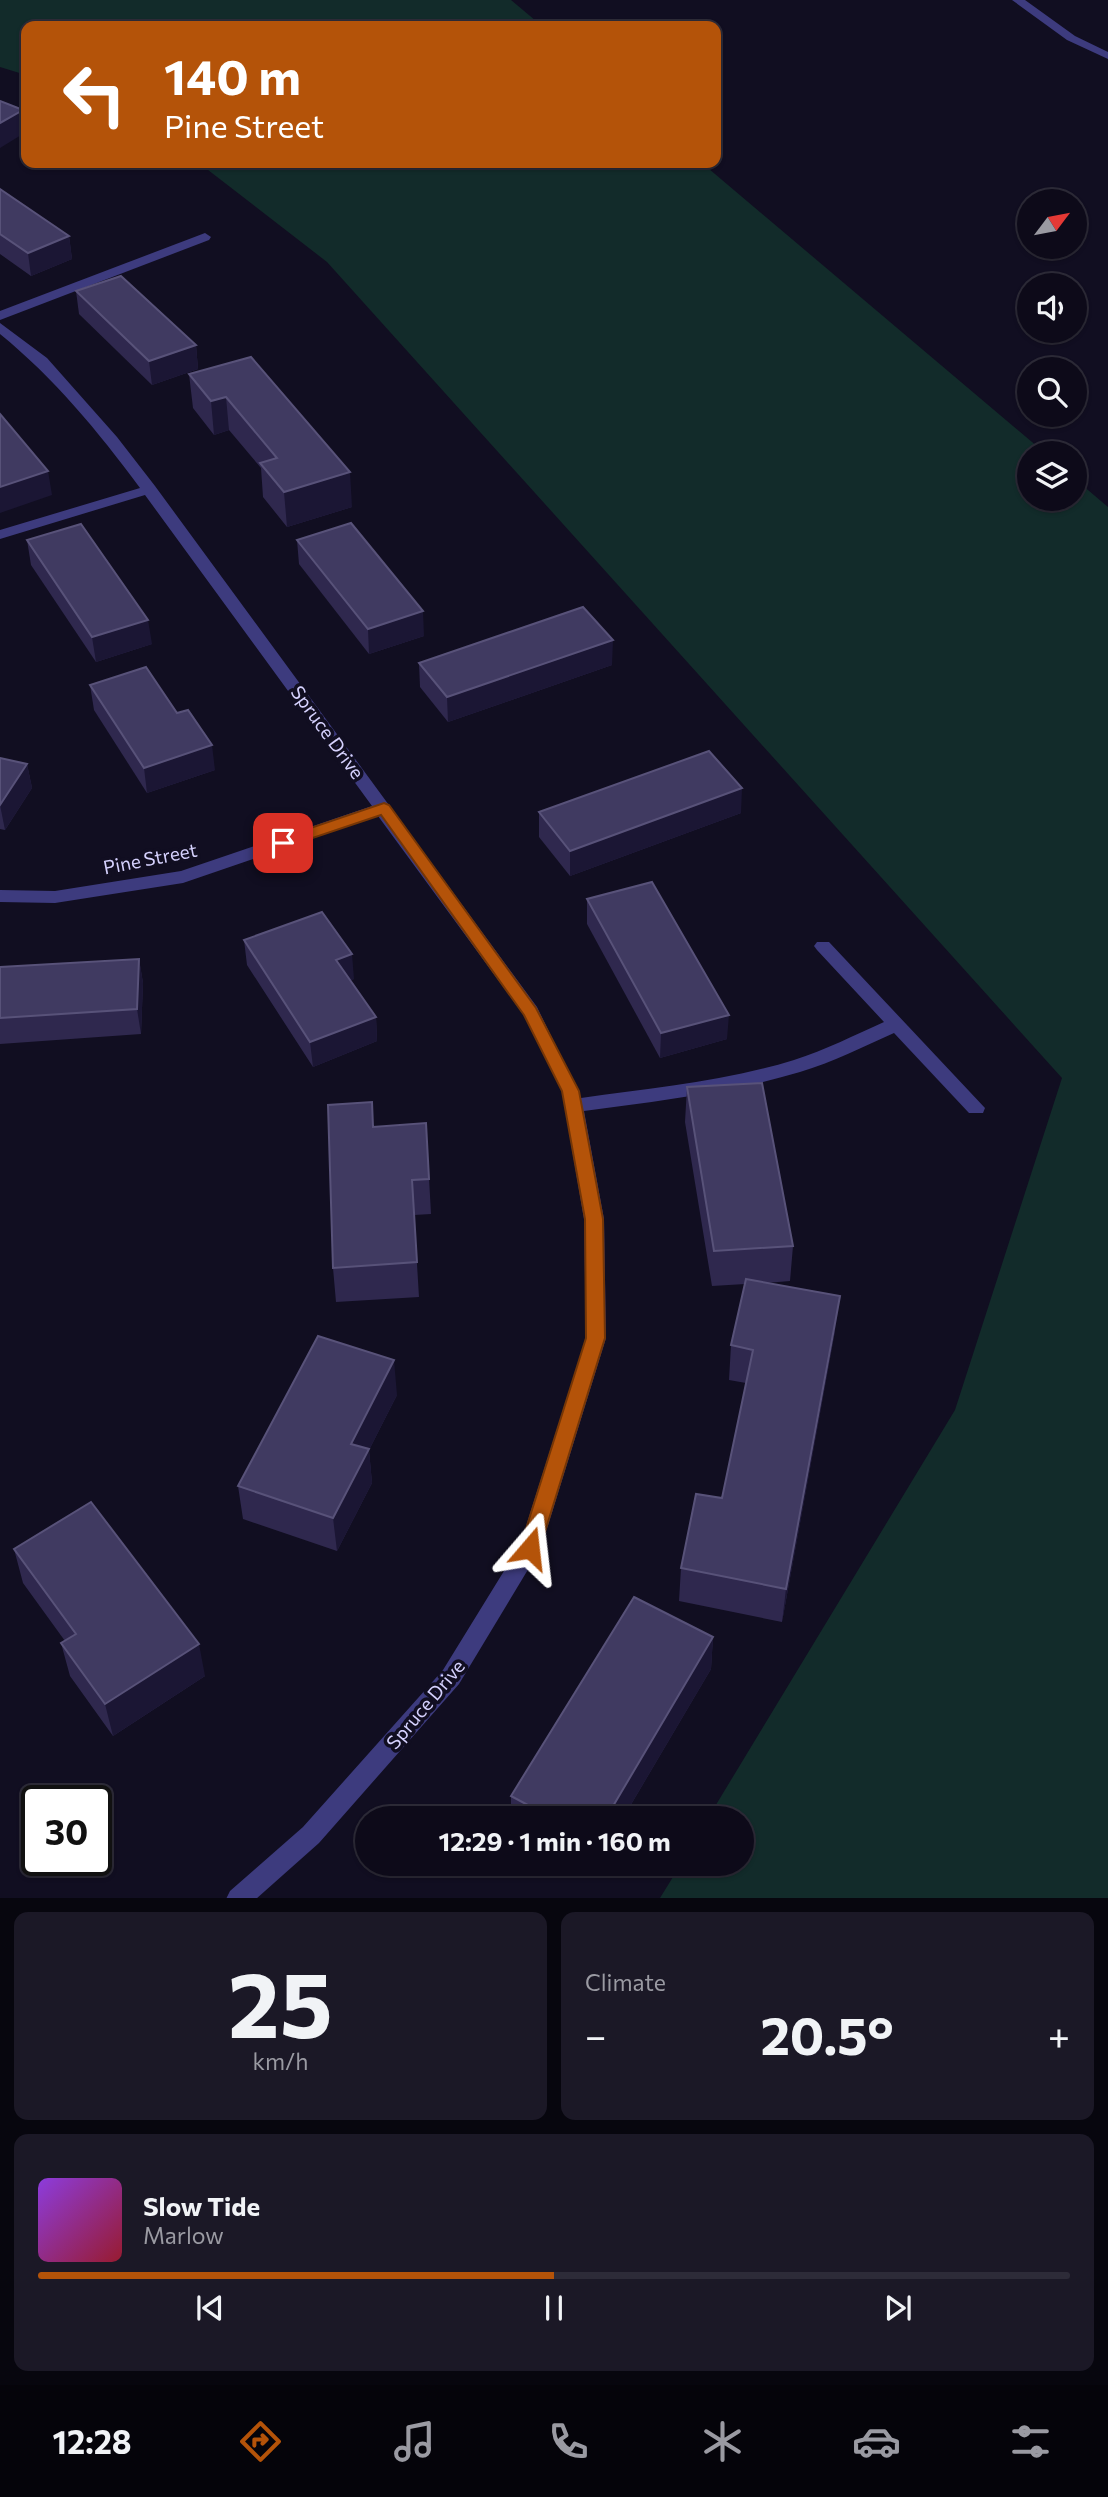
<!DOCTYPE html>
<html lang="en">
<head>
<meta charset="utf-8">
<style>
	body { margin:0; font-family:Commissioner,sans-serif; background:#1b1826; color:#f1f3f6; height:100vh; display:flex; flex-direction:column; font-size:26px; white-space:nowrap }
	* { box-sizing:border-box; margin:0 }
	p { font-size:23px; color:#9a9aa2 }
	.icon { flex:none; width:38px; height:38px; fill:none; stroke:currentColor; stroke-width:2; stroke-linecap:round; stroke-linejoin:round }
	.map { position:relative; height:1898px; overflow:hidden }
	.drawer { display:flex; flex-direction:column; gap:14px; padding:14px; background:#07060e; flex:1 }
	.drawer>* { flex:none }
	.guide { position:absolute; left:21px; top:21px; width:700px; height:147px; border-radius:14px; box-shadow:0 2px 5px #0004,0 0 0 2px #2d2b38; background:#b45309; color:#fff; overflow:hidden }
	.needle { width:46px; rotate:58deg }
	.controls { position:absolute; left:1017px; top:189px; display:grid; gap:14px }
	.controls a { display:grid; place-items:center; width:70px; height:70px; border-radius:50%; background:#0d0a19; box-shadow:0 2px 5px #0004,0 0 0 2px #2d2b38; font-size:35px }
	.speed { position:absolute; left:21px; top:1785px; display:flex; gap:14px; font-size:35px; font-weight:700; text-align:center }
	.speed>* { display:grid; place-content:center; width:91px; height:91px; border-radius:50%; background:#0d0a19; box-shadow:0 2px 5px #0004,0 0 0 2px #2d2b38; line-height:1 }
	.speed .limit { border:4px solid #111; border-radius:10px; background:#fff; color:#111 }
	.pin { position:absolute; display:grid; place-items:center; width:60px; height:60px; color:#fff; margin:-30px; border-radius:14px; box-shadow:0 4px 10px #0006 }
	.me { position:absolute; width:77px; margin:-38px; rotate:17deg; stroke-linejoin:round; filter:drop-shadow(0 0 5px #0008) }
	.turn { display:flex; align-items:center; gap:24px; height:147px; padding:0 28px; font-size:32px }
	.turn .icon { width:91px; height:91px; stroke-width:2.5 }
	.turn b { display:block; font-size:49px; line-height:60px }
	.big { font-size:52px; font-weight:700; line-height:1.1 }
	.drawer .card { flex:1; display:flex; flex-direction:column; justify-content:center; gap:10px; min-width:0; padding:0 24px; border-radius:14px; background:#1b1826 }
	.drawer .dial { align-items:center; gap:0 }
	.dial b { font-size:91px; line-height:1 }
	.song { display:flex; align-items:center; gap:21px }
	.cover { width:84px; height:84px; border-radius:10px; background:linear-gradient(135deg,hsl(270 70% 55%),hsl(350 70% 35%)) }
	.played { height:7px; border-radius:4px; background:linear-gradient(90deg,#b45309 50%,#2d2b38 50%) }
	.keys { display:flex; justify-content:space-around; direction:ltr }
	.heat { display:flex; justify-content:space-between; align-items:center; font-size:38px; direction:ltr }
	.drawer .tiles { flex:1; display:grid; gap:14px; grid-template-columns:1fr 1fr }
	.card:last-child { grid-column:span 2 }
	.trip { position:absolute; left:355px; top:1806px; width:399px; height:70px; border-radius:35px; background:#0d0a19; box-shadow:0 2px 5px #0004,0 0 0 2px #2d2b38; font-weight:700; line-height:70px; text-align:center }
	.tab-bar { display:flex; height:112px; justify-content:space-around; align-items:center; background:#05040a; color:#9a9aa2 }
	.tab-bar .icon { width:49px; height:49px }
	.tab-bar .on { color:#b45309 }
	.tab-bar b { font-size:32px; color:#f1f3f6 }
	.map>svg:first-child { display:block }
</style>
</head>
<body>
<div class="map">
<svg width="1108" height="1899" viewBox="0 0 1108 1899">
	<rect width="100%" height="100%" fill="#110e21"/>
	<g fill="#122b2a">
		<path d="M 0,0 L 511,0 L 542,26 L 26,26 L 26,75 L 0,67 Z"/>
		<path d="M 199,163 L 702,163 L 1045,453 L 1029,453 L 1029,499 L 1074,499 L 1075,479 L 1108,507 L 1108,1898 L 660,1898 L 681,1864 L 742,1864 L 742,1818 L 708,1818 L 955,1410 L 1062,1078 L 327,262 Z"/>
	</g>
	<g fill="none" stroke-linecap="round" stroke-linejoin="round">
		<g fill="#3d3b7e" fill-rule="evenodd">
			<path d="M 1012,0 L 1025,0 L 1075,36 L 1108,52 L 1108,59 L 1067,40 Z"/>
			<path d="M 205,233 L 211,237 L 209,240 L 0,320 L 0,311 Z"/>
			<path d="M 0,323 L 47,358 L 117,437 L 155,486 L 537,1007 L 581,1098 C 652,1088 726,1081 794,1060 C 825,1050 855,1035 884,1022 L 817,950 L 814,946 L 817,942 L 829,942 L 985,1108 L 983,1113 L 969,1113 L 894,1033 C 863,1047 833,1062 800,1072 C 730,1093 656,1101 584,1111 L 604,1219 L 606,1338 L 541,1548 L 459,1684 L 319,1843 L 256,1899 L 226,1899 L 230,1891 L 303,1827 L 443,1670 L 520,1545 L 586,1338 L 584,1219 L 562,1091 L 524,1015 L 378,816 L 183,883 L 55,903 L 0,902 L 0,890 L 55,891 L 181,871 L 372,806 L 145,495 L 0,539 L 0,530 L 140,488 C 98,431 54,378 0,334 Z"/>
		</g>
	</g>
	<g fill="#2f284e">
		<path d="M 0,189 L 69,236 L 72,259 L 31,276 L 0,254 Z"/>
		<path d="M 76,291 L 196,345 L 198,369 L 152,385 L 79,314 Z"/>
		<path d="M 251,357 L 352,507 L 287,527 L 263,497 L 261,468 L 229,430 L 214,435 L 193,408 L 189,374 Z"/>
		<path d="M 27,540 L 152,644 L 96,662 L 31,565 Z"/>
		<path d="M 297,540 L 424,636 L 369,654 L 299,564 Z"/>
		<path d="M 419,663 L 612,665 L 448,722 L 420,687 Z"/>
		<path d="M 90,685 L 215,770 L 147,793 L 94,710 Z"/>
		<path d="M 0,758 L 27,764 L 32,788 L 5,830 L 0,829 Z"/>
		<path d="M 539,812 L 741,813 L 570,876 L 539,837 Z"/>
		<path d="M 587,899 L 727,1039 L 660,1058 L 587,924 Z"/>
		<path d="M 244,940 L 354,979 L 350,980 L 376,1017 L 377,1041 L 313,1067 L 247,965 Z"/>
		<path d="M 139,959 L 143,983 L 141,1034 L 0,1044 L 0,967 Z"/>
		<path d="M 687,1087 L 793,1246 L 790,1281 L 766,1283 L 835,1331 L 782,1622 L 679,1601 L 681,1568 L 722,1498 L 746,1383 L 729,1380 L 731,1345 L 745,1284 L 712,1286 L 685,1122 Z"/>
		<path d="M 426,1123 L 431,1214 L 414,1215 L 419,1297 L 336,1302 L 333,1268 L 374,1127 Z"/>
		<path d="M 397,1395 L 369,1450 L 372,1483 L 337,1551 L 243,1519 L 238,1486 Z"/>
		<path d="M 14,1549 L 205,1676 L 113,1736 L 70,1676 L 61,1643 L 65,1641 L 23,1583 Z"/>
		<path d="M 713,1637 L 711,1669 L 623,1818 L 511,1818 L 511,1796 Z"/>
		<path d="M 578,1864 L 596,1864 L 592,1871 Z"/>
	</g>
	<g fill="#1b1634">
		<path d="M 23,110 L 26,132 L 0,148 L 0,123 Z"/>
		<path d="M 69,236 L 72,259 L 31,276 L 28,253 Z"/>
		<path d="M 196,345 L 198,369 L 152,385 L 149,361 Z"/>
		<path d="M 226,397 L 229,430 L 214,435 L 211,401 Z"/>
		<path d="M 48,471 L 52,495 L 0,513 L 0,487 Z"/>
		<path d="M 350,472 L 352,507 L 287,527 L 284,492 Z"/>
		<path d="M 423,611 L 424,636 L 369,654 L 368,629 Z"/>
		<path d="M 148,620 L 152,644 L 96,662 L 92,637 Z"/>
		<path d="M 613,640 L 612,665 L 448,722 L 447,697 Z"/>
		<path d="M 212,745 L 215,770 L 147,793 L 144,768 Z"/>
		<path d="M 27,764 L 32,788 L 5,830 L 0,805 Z"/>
		<path d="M 742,788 L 741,813 L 570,876 L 570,851 Z"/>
		<path d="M 352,954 L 354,979 L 338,985 L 336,960 Z"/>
		<path d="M 139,959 L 143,983 L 141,1034 L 137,1009 Z"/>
		<path d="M 729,1015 L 727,1039 L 660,1058 L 661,1033 Z"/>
		<path d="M 376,1017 L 377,1041 L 313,1067 L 310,1042 Z"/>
		<path d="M 840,1296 L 835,1331 L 782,1622 L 786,1589 Z"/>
		<path d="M 394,1360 L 397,1395 L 369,1450 L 372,1483 L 337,1551 L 333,1518 L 351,1444 Z"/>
		<path d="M 713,1637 L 711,1669 L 623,1818 L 606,1818 Z"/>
		<path d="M 199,1644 L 205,1676 L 113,1736 L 105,1704 Z"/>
		<path d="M 592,1864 L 596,1864 L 592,1871 Z"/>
	</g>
	<g fill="#403a61" stroke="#585279" stroke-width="2">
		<path d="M 0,101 L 23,110 L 0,123 Z"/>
		<path d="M 0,189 L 69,236 L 28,253 L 0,234 Z"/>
		<path d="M 121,276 L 196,345 L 149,361 L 76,291 Z"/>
		<path d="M 251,357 L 350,472 L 284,492 L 260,463 L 277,458 L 226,397 L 211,401 L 189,374 Z"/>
		<path d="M 0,414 L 48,471 L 0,487 Z"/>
		<path d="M 351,523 L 423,611 L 368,629 L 297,540 Z"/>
		<path d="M 81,524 L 148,620 L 92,637 L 27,540 Z"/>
		<path d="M 583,607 L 613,640 L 447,697 L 419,663 Z"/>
		<path d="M 146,667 L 177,713 L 188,710 L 212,745 L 144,768 L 90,685 Z"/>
		<path d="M 709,751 L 742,788 L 570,851 L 539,812 Z"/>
		<path d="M 0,758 L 27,764 L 0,805 Z"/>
		<path d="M 652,882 L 729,1015 L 661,1033 L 587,899 Z"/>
		<path d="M 322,912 L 352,954 L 336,960 L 376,1017 L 310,1042 L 244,940 Z"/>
		<path d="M 139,959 L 137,1009 L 0,1018 L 0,967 Z"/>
		<path d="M 762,1083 L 793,1246 L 714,1251 L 687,1087 Z"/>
		<path d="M 372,1102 L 373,1127 L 426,1123 L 429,1179 L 412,1180 L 417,1262 L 333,1268 L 328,1105 Z"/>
		<path d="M 746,1279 L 840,1296 L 786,1589 L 681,1568 L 696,1494 L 722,1498 L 753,1350 L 731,1345 Z"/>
		<path d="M 318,1336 L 394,1360 L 351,1444 L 369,1449 L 333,1518 L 238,1486 Z"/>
		<path d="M 91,1502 L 199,1644 L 105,1704 L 61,1643 L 76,1634 L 14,1549 Z"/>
		<path d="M 634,1597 L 713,1637 L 606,1818 L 552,1818 L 511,1796 Z"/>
	</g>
	<path fill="#b45309" stroke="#753606" stroke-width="2" d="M 384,803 L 389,805 L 536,1008 L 579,1091 L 603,1219 L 605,1338 L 540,1548 L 537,1554 L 530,1557 L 523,1554 L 520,1548 L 586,1338 L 585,1219 L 562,1091 L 524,1015 L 381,815 L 283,848 L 276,843 L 278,839 Z"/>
	<g text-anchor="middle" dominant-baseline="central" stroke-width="7" stroke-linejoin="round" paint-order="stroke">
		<g font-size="19" fill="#d5d1fd" stroke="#110e21">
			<text transform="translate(328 732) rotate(54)">Spruce Drive</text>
			<text transform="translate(150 858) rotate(-11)">Pine Street</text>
			<text transform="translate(425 1704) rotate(-50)">Spruce Drive</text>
		</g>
	</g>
</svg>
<div class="controls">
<a><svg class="needle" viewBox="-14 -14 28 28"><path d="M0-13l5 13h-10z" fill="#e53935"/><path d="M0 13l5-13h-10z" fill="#9a9aa2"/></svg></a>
<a><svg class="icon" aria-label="sound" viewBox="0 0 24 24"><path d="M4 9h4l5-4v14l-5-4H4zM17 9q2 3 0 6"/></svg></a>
<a><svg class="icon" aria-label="search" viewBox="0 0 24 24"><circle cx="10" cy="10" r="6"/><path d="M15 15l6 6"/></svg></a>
<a><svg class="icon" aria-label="layers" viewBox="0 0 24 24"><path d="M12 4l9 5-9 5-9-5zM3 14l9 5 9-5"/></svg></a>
</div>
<div class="speed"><div class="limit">30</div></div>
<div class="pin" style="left:283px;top:843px;background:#d93025"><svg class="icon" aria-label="arrive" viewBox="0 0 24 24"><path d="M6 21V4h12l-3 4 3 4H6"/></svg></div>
<svg class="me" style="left:530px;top:1548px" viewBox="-20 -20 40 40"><path d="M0-17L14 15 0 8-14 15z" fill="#b45309" stroke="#fff" stroke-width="4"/></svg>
<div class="trip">12:29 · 1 min · 160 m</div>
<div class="guide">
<div class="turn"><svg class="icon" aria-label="left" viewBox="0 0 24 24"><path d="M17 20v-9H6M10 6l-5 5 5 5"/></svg><div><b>140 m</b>Pine Street</div></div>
</div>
</div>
<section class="drawer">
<div class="tiles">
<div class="card dial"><b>25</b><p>km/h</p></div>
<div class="card"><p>Climate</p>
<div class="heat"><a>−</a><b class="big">20.5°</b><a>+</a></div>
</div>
<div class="card">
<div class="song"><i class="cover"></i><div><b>Slow Tide</b><p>Marlow</p></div></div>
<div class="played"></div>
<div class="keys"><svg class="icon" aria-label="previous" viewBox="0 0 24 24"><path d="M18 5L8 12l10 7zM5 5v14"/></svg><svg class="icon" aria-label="pause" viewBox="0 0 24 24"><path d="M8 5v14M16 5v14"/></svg><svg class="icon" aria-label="next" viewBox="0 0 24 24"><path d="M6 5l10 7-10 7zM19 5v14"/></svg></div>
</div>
</div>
</section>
<nav class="tab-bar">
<b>12:28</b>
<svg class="icon on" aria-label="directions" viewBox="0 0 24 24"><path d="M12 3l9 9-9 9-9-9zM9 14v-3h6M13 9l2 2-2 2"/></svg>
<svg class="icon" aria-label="music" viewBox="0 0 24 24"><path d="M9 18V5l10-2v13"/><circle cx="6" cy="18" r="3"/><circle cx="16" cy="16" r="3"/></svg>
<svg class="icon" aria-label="phone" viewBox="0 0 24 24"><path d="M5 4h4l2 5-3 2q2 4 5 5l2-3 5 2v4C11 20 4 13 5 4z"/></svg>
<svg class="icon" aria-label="climate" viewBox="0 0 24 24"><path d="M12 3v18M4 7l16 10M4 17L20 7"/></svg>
<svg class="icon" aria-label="car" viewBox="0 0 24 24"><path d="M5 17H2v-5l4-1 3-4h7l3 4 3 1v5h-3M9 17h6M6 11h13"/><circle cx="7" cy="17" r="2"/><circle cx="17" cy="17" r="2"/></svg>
<svg class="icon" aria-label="filters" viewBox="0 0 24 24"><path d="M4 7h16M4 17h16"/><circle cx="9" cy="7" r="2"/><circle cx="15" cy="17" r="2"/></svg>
</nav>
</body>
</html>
